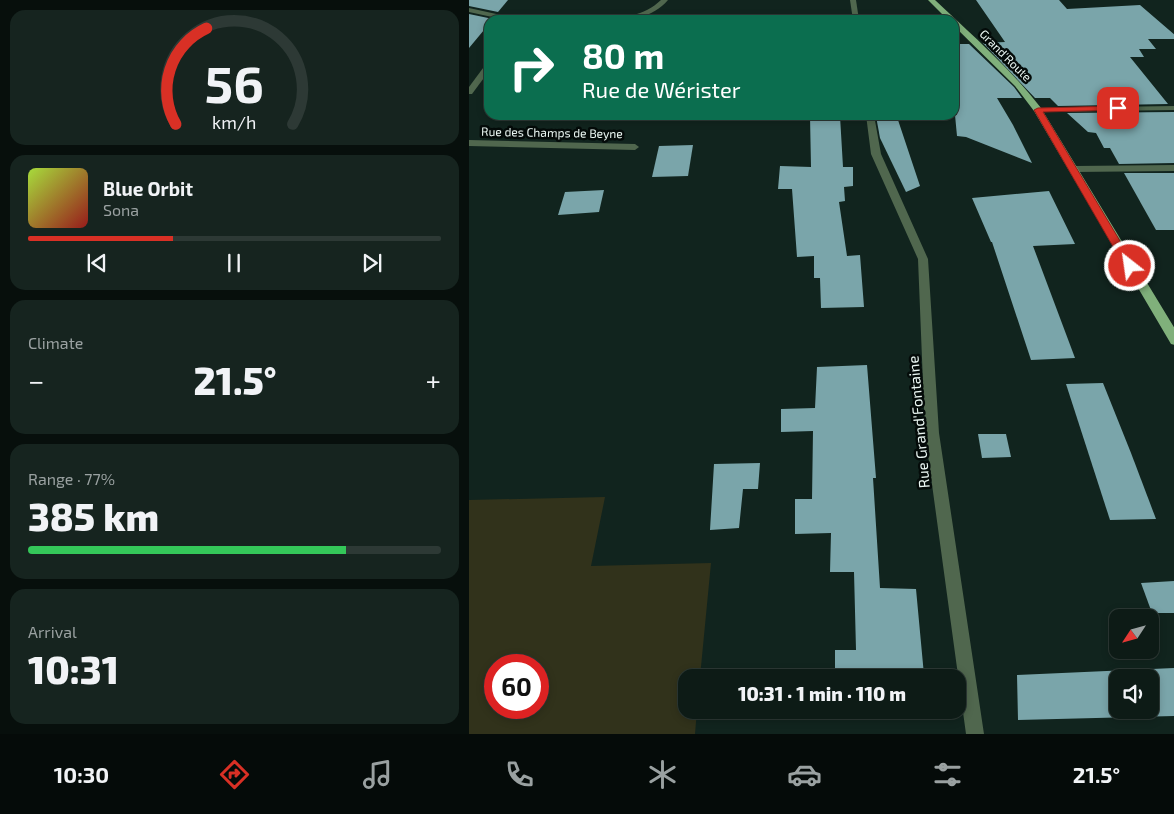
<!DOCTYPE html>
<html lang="en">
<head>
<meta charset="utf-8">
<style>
	body { margin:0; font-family:"Exo 2",sans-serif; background:#16241f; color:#f1f3f6; height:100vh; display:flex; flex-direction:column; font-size:19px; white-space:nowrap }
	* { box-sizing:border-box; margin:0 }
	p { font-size:16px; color:#9aa1a1 }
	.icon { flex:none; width:28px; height:28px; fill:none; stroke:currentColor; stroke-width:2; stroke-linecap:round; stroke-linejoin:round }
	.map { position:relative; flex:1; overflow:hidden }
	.drawer { display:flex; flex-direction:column; gap:10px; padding:10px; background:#070f0c; width:469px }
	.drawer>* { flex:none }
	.banner { position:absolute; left:15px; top:15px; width:475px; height:105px; border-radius:15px; box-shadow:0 2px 8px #0003,0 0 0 1px #2d3935; background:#0b6e4f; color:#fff; overflow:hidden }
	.needle { width:32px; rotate:234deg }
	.tools { position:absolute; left:640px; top:609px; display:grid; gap:10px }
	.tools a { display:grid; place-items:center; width:50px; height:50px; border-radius:10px; background:#0d1b16; box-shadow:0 2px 8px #0003,0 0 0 1px #2d3935; font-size:25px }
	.speed { position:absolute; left:15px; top:654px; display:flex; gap:10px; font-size:25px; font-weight:700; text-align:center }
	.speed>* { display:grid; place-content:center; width:65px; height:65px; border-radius:50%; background:#0d1b16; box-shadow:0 2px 8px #0003,0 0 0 1px #2d3935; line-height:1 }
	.speed .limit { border:8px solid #d22; background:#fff; color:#111 }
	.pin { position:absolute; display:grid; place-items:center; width:42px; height:42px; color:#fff; margin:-21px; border-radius:10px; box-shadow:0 2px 8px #0006 }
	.me { position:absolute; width:55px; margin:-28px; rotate:330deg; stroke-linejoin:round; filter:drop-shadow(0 0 4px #0008) }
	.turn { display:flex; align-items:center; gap:18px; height:105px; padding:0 15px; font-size:22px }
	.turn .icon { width:65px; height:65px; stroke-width:2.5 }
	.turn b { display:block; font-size:35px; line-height:42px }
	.big { font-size:38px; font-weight:800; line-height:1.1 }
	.drawer .card { flex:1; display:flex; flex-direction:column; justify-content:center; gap:8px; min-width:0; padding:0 18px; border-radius:15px; background:#16241f }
	.drawer .dial { align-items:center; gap:0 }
	.dial svg { height:130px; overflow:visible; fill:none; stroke:#2d3935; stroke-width:7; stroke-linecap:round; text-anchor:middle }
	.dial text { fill:#f1f3f6; stroke:none }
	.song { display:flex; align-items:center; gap:15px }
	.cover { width:60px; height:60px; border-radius:8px; background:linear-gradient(135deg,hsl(80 70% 55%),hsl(0 70% 35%)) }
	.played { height:5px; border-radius:2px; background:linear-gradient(90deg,#d93025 35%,#2d3935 35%) }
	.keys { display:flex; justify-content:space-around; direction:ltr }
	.heat { display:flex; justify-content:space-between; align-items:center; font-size:28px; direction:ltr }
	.charge { height:8px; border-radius:4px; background:linear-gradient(90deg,#34c759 77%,#2d3935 0) }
	.trip { position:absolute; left:209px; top:669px; width:288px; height:50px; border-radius:15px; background:#0d1b16; box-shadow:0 2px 8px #0003,0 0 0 1px #2d3935; font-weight:800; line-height:50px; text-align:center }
	.dock { display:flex; height:80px; justify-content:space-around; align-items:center; background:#050b09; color:#9aa1a1 }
	.dock .icon { width:35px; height:35px }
	.dock .current { color:#d93025 }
	.dock b { font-size:22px; color:#f1f3f6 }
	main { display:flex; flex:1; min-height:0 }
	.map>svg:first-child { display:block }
</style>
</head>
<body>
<main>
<section class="drawer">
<div class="card dial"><svg viewBox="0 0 100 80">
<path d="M14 69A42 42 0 1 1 86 69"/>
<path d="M14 69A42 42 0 0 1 33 10" stroke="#d93025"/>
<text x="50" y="56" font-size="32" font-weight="700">56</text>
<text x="50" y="72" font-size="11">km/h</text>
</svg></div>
<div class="card">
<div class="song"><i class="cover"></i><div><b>Blue Orbit</b><p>Sona</p></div></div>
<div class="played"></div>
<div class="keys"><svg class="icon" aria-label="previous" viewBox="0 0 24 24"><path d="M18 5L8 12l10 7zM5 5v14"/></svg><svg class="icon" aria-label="pause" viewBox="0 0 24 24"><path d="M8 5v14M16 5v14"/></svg><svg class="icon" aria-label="next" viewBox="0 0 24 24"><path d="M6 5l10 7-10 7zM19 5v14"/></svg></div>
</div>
<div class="card"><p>Climate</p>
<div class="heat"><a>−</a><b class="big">21.5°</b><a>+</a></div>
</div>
<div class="card"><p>Range · 77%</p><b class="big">385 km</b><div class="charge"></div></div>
<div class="card"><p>Arrival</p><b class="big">10:31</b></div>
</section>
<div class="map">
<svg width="706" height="734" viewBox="0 0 706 734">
	<rect width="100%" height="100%" fill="#11241e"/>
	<path fill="#31321b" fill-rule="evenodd" d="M 136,497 L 122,566 L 242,563 L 231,677 L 218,678 L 218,710 L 228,710 L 226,734 L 0,734 L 0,500 ZM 26,665 L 69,665 L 69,708 L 26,708 Z"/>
	<g fill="#7aa5aa" fill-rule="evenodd">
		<path d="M 0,0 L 39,0 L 29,12 L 0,6 Z"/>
		<path d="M 507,0 L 590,0 L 598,9 L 671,5 L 706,35 L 706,39 L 679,39 L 687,49 L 670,49 L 675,57 L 661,57 L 699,104 L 589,106 L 581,98 L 566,98 L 514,43 L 536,42 Z"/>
		<path d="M 0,14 L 24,19 L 20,20 L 20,24 L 0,48 Z"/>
		<path d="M 485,44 L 500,44 L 545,87 L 553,98 L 528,98 L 544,125 L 563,163 L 497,137 L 488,136 L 486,115 L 488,115 L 485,99 Z"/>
		<path d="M 706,112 L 706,163 L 650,164 L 641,148 L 635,148 L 627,133 L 619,132 L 598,113 Z"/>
		<path d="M 341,116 L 371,116 L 374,167 L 384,167 L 384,186 L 375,187 L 376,201 L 370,202 L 378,256 L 391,255 L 395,307 L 352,308 L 351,278 L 345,278 L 345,256 L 328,257 L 323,189 L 309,189 L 311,166 L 342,167 Z"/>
		<path d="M 407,116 L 428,117 L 451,186 L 437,192 L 411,138 Z"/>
		<path d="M 224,145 L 219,176 L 183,177 L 190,146 Z"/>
		<path d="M 655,173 L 706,173 L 706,230 L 687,230 Z"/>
		<path d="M 135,190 L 130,212 L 89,215 L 96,192 Z"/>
		<path d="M 580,191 L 606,244 L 564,246 L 606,358 L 562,360 L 523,242 L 522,242 L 503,198 Z"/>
		<path d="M 398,365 L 407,478 L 404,478 L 411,588 L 447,589 L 455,675 L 366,677 L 366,650 L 387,650 L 385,572 L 361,572 L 362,533 L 326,534 L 326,499 L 343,499 L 344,431 L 312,432 L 312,409 L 346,408 L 348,367 Z"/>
		<path d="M 634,383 L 662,453 L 687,519 L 641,520 L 597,384 Z"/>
		<path d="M 509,434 L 537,434 L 542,457 L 513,458 Z"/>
		<path d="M 291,463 L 289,489 L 274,489 L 270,528 L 241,530 L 245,464 Z"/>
		<path d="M 706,581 L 706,613 L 683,613 L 672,583 Z"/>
		<path d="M 706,668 L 706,716 L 549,720 L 548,675 ZM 649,678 L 681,678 L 681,710 L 649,710 Z"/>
	</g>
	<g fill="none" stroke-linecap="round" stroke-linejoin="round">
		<g fill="#50674e" fill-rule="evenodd">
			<path d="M 192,0 L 199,0 C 175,28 132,20 98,20 L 101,18 C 132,18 168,23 192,0 Z"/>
			<path d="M 381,0 L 387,0 L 390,20 L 384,20 Z"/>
			<path d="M 0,8 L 46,18 L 49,20 L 37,20 L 0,12 Z"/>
			<path d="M 17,64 L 20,64 L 20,71 L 3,94 L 0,94 L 0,87 Z"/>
			<path d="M 706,106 L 706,110 L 569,112 L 565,110 L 569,108 Z"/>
			<path d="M 397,115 L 405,115 L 412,154 L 459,259 L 470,433 L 515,734 L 497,734 L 456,433 L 449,259 L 402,154 Z"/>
			<path d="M 0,140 L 166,144 L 170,147 L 166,150 L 0,146 Z"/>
			<path d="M 706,165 L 706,171 L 605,172 L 600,169 L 605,166 Z"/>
		</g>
		<path fill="#80b07b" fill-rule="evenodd" d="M 459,0 L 466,0 C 502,34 541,68 572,108 L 706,329 L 706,345 L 702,344 L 565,111 L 546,86 L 485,26 L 485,20 L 479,20 Z"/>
	</g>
	<path fill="#d93025" stroke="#8d1f18" d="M 649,106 L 652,108 L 651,110 L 574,112 L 666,266 L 661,270 L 657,269 L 565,110 L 569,108 Z"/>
	<g text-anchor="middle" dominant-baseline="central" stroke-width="5" stroke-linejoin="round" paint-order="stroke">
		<g font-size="12" fill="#ebf7f3" stroke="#040b09">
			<text transform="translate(537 55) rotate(45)">Grand'Route</text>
			<text transform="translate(83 132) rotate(1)">Rue des Champs de Beyne</text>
		</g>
		<g font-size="15" fill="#ebf7f3" stroke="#040b09">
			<text transform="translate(449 422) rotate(-95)">Rue Grand'Fontaine</text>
		</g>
	</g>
</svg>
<div class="tools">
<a><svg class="needle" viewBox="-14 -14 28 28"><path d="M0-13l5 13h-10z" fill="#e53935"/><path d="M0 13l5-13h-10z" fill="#9aa1a1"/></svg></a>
<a><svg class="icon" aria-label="sound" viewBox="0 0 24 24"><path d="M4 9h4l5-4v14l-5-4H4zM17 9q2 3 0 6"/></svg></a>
</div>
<div class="speed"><div class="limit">60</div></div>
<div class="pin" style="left:649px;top:108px;background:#d93025"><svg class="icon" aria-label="arrive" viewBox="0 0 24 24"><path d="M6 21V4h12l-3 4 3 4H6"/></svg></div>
<svg class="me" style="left:661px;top:266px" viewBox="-20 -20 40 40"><circle r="17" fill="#d93025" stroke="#fff" stroke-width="3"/><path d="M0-11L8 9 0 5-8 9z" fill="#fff"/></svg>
<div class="trip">10:31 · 1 min · 110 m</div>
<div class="banner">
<div class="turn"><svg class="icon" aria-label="right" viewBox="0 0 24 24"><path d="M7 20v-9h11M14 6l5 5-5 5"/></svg><div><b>80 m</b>Rue de Wérister</div></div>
</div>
</div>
</main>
<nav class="dock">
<b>10:30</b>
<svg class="icon current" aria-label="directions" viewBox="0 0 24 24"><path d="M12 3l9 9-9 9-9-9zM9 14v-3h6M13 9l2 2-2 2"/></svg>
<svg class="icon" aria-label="music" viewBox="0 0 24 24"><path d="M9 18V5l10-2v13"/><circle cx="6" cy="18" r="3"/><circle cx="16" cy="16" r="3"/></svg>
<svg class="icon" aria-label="phone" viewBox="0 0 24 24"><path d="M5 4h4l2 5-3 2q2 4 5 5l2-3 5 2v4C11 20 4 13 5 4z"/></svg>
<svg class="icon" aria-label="climate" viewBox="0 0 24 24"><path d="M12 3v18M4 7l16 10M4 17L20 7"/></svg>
<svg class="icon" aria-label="car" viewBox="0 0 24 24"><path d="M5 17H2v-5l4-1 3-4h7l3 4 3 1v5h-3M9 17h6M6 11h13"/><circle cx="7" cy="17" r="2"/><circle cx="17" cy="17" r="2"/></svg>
<svg class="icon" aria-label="filters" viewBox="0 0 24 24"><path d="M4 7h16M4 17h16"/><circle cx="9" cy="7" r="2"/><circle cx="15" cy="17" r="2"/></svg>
<b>21.5°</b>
</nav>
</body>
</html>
